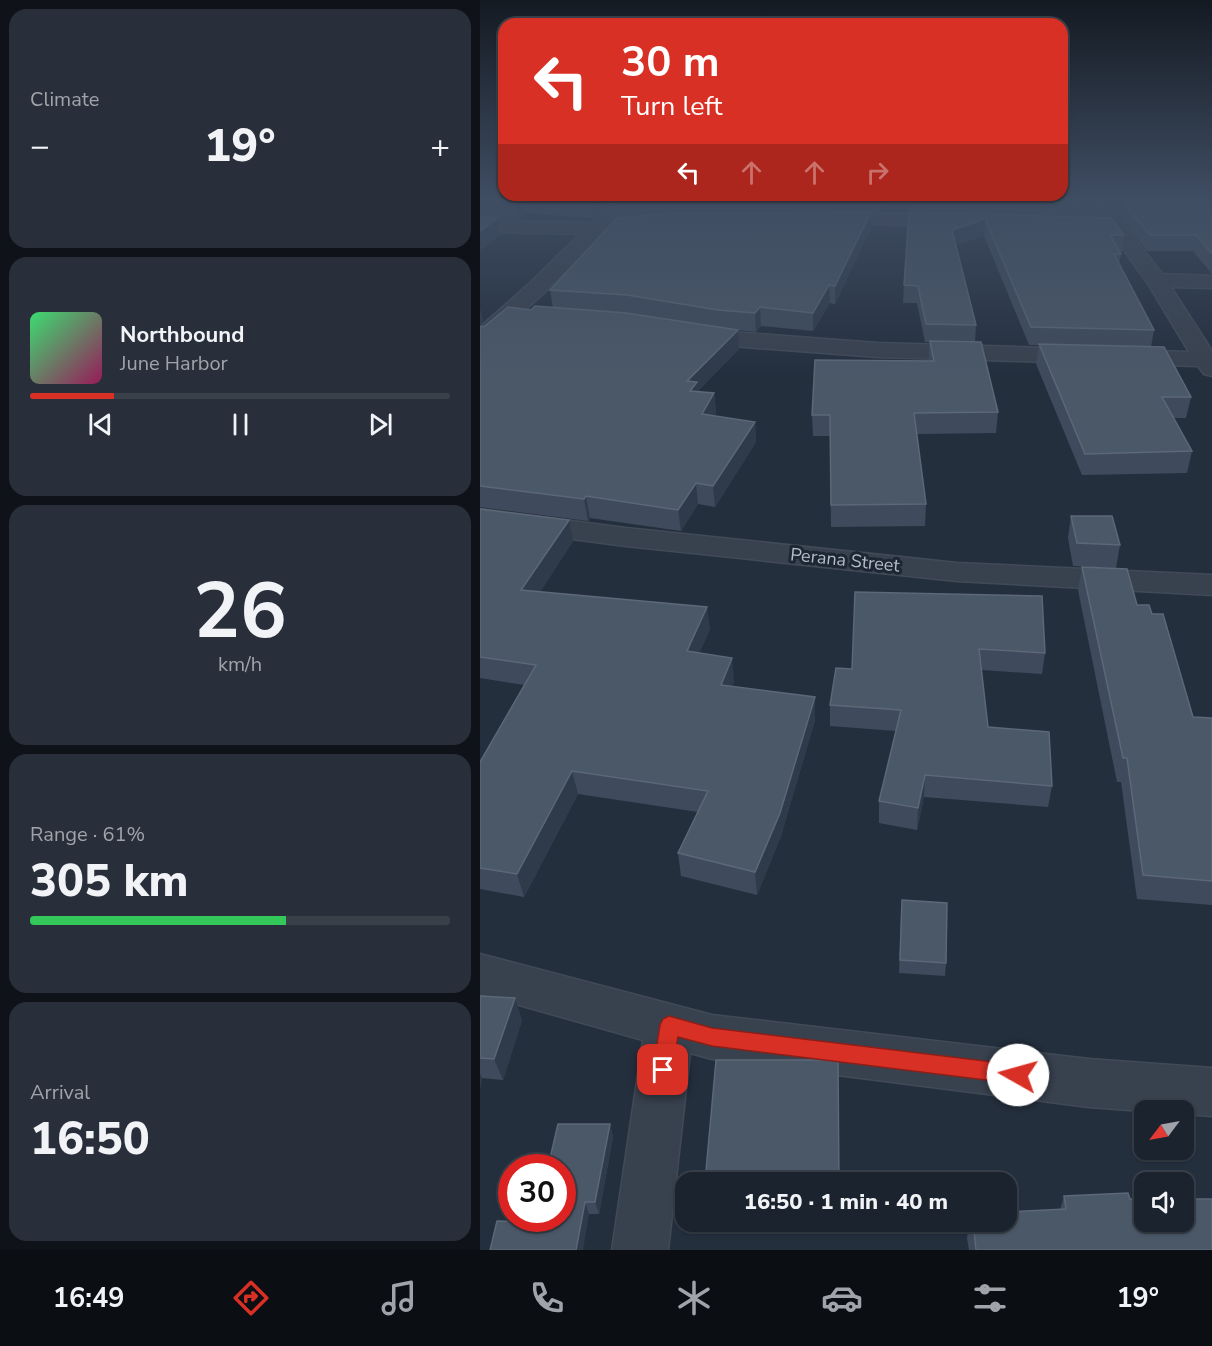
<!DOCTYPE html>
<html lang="en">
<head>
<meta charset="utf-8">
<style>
	body { margin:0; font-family:"Nunito Sans",sans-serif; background:#282f3a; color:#f1f3f6; height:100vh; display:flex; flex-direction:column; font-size:22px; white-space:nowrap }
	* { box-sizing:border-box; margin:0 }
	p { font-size:20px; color:#a0a4aa }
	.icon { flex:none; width:33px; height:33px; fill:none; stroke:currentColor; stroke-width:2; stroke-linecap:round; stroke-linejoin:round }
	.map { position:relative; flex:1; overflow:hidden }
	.panel { display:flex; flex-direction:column; gap:9px; padding:9px; background:#0f1319; width:480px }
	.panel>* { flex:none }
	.guide { position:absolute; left:18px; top:18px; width:570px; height:183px; border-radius:18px; box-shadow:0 2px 4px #0004,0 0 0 2px #39404a; background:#d93025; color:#fff; overflow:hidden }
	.needle { width:39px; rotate:238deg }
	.tools { position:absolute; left:654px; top:1100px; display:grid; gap:12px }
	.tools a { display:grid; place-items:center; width:60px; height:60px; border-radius:12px; background:#1b232e; box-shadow:0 2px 4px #0004,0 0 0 2px #39404a; font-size:30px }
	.speed { position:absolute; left:18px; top:1154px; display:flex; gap:12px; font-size:30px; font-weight:700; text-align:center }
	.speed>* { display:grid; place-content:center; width:78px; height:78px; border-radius:50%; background:#1b232e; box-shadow:0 2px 4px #0004,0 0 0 2px #39404a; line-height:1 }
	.speed .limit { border:9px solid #d22; background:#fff; color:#111 }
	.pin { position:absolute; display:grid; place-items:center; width:51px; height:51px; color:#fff; margin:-26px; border-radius:12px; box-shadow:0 3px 9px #0006 }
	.me { position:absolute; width:66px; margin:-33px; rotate:277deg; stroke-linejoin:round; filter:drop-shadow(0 0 4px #0008) }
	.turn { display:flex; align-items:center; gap:21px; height:126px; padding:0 24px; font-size:27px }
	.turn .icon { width:78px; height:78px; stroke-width:2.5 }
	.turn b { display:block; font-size:42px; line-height:51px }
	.lanes { display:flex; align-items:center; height:57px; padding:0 24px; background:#0003; justify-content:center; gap:30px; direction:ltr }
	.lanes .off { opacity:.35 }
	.big { font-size:45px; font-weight:800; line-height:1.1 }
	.panel .tile { flex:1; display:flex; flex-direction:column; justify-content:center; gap:9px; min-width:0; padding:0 21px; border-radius:18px; background:#282f3a }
	.panel .dial { align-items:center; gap:0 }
	.dial b { font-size:78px; line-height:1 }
	.song { display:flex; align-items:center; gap:18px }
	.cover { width:72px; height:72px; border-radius:9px; background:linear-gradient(135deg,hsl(140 70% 55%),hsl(330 70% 35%)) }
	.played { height:6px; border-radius:3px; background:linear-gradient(90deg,#d93025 20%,#39404a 20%) }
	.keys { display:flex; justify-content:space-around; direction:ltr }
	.heat { display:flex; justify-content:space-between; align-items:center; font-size:33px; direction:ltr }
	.charge { height:9px; border-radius:4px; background:linear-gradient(90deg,#34c759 61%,#39404a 0) }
	.trip { position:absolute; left:195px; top:1172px; width:342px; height:60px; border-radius:18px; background:#1b232e; box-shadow:0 2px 4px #0004,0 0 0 2px #39404a; font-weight:800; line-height:60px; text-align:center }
	.dock { display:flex; height:96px; justify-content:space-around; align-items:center; background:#0b0e12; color:#a0a4aa }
	.dock .icon { width:42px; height:42px }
	.dock .selected { color:#d93025 }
	.dock b { font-size:27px; color:#f1f3f6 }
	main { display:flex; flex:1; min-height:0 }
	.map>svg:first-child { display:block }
</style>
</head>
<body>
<main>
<section class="panel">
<div class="tile"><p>Climate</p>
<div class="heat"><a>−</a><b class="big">19°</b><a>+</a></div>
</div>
<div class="tile">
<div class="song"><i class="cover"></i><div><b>Northbound</b><p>June Harbor</p></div></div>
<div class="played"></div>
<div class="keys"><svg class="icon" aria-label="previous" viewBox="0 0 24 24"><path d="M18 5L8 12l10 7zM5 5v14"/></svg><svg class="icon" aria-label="pause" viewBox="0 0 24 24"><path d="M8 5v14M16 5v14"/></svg><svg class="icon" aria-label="next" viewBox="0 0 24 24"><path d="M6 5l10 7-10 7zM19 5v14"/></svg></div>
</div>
<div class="tile dial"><b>26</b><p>km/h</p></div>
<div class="tile"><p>Range · 61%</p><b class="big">305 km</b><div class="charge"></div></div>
<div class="tile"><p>Arrival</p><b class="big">16:50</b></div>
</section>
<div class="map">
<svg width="732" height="1250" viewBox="0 0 732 1250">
	<rect width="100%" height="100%" fill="#242f3e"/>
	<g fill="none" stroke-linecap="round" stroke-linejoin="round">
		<g stroke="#414a57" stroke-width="3">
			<g id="street">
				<path d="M 135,198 L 153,198 L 133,221 L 172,216 L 179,218 L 181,222 L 179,226 L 172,228 L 122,234 L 64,293 L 8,343 L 0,345 L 0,327 L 49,284 L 100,234 L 0,232 L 0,220 L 111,223 Z"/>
				<path d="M 613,198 L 631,198 L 645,226 L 682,274 L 732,276 L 732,288 L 691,287 L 732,351 L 732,376 L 724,374 L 718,366 L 397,357 L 239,345 L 205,338 L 202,333 L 205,328 L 213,326 L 239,331 L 397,343 L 709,352 L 667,282 L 627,227 Z"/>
				<path d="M 346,213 L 475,214 L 482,216 L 484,220 L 482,224 L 475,226 L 339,223 L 337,219 L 339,215 Z"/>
				<path d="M 0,509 L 146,528 L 477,563 L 732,575 L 732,595 L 477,581 L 146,546 L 0,527 Z"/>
				<path d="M 0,954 L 232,1015 L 609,1059 L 732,1068 L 732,1116 L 704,1114 L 704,1110 L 664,1111 L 609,1107 L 232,1059 L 210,1053 L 188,1250 L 132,1250 L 163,1040 L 0,994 Z"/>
			</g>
		</g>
		<use href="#street" fill="#38414e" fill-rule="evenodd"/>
	</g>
	<g fill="#3f4b5c">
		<path d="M 0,198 L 133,198 L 112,218 L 46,213 L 39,219 L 17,218 L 20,235 L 0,251 Z"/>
		<path d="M 140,198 L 406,198 L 399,211 L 255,211 L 236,213 L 391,228 L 355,304 L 350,303 L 333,331 L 281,326 L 276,332 L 258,330 L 259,349 L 218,391 L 234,393 L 236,413 L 234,416 L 275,422 L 276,442 L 235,507 L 218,504 L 201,531 L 110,518 L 108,521 L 0,507 L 0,327 L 51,310 L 73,308 L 70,290 L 137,218 L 135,203 Z"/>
		<path d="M 431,198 L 620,198 L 623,203 L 621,218 L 644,235 L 642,252 L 639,252 L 641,254 L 639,264 L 674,330 L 671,347 L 711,397 L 706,418 L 693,418 L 712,451 L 707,473 L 602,475 L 556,364 L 559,345 L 549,345 L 504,236 L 476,245 L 496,325 L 495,342 L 518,412 L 516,433 L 437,434 L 446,504 L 445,526 L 351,527 L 350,436 L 333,436 L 332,415 L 449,361 L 449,342 L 445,342 L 437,303 L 423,303 L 424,285 L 504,214 L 430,211 Z"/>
		<path d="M 632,198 L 732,198 L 732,274 L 713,251 L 667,251 L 647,225 Z"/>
		<path d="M 0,509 L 93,541 L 60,592 L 230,629 L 219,653 L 254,681 L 252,686 L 335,720 L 301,836 L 277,895 L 201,876 L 198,853 L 218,812 L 98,794 L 44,897 L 0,889 L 0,762 L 44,685 L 0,678 Z"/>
		<path d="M 591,516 L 640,545 L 636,568 L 593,566 L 588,538 Z"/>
		<path d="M 602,567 L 657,605 L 672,614 L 713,717 L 732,718 L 732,905 L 657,899 L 641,782 L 637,782 L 598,590 Z"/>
		<path d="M 375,592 L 565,653 L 562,674 L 502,670 L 508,727 L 572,786 L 568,807 L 444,797 L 437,830 L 399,823 L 399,801 L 416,731 L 350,726 L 350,705 L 372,669 Z"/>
		<path d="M 421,913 L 466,963 L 465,976 L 419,973 Z"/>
		<path d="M 0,996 L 42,1020 L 23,1080 L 2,1078 L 0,1088 Z"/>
		<path d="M 130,1124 L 133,1137 L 119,1214 L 109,1214 L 55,1222 Z"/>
		<path d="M 584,1196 L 650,1199 L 732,1250 L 489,1250 L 487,1238 L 490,1221 L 526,1221 L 580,1210 Z"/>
	</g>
	<g fill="#2f3b4b">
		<path d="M 42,198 L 44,198 L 46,213 L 39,219 L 36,203 Z"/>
		<path d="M 115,198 L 133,198 L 112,218 L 110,202 Z"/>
		<path d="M 400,198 L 406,198 L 399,211 Z"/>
		<path d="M 391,212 L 391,228 L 355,304 L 355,286 Z"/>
		<path d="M 17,218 L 20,235 L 0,251 L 0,231 Z"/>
		<path d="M 505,219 L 504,236 L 471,246 L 472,230 Z"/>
		<path d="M 349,285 L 350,303 L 333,331 L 333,313 Z"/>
		<path d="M 280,307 L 281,326 L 276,332 L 275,313 Z"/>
		<path d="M 0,308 L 3,321 L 0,325 Z"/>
		<path d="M 258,330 L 259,349 L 218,391 L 219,402 L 212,411 L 207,381 Z"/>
		<path d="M 234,393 L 236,413 L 224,435 L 222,414 Z"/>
		<path d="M 275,422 L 276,442 L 235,507 L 233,486 Z"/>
		<path d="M 216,483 L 218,504 L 201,531 L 198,510 Z"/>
		<path d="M 106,496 L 110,518 L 108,521 L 104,499 Z"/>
		<path d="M 89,520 L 93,541 L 47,612 L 41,590 Z"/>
		<path d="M 227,607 L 230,629 L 210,674 L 207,651 Z"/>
		<path d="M 252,658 L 254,681 L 243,708 L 241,685 Z"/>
		<path d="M 335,697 L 335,720 L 301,836 L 277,895 L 275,872 Z"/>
		<path d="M 92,771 L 98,794 L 44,897 L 37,874 Z"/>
		<path d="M 445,775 L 444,797 L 437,830 L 438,808 Z"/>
		<path d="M 35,998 L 42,1020 L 23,1080 L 14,1059 Z"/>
		<path d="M 0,1073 L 2,1078 L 0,1088 Z"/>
		<path d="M 130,1124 L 133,1137 L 119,1214 L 115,1202 Z"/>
		<path d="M 105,1202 L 109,1214 L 103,1250 L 96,1250 Z"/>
	</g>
	<g fill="#4b5868" stroke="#5c6777" stroke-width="1.5">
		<path d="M 0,198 L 42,198 L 36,203 L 0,202 Z"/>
		<path d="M 54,198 L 115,198 L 110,202 Z"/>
		<path d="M 140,198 L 220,198 L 135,203 Z"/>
		<path d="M 462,198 L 620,198 L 623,203 Z"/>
		<path d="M 643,198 L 732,198 L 732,254 L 716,235 L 670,235 L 649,210 Z"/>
		<path d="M 391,212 L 355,286 L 349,285 L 333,313 L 280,307 L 275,313 L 238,310 L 147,295 L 70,290 L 137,218 L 199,213 Z"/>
		<path d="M 429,212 L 631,218 L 644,235 L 630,235 L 641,254 L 634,254 L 674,330 L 551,327 L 505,219 L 472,230 L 496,325 L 446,324 L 438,286 L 424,285 Z"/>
		<path d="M 0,217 L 17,218 L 0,231 Z"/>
		<path d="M 55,306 L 146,313 L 258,330 L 207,381 L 217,382 L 210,391 L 234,393 L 222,414 L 275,422 L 233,486 L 216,483 L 198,510 L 106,496 L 104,499 L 0,486 L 0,327 L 5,326 L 28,307 L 51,310 Z"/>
		<path d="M 450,341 L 501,342 L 518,412 L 434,413 L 446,504 L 351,505 L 350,415 L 332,415 L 335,360 L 454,361 Z"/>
		<path d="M 559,344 L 684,347 L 711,397 L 682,397 L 712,451 L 605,454 Z"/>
		<path d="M 0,509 L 89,520 L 41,590 L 227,607 L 207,651 L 252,658 L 241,685 L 335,697 L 300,813 L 275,872 L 198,853 L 228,791 L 92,771 L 37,874 L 0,868 L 0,762 L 56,665 L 0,657 Z"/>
		<path d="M 591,516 L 632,516 L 640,545 L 597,543 Z"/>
		<path d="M 602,567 L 647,569 L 657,605 L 669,605 L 672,614 L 683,614 L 713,717 L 732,718 L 732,881 L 663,875 L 647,758 L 643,758 Z"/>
		<path d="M 375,592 L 562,596 L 565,653 L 499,649 L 508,727 L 569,732 L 572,786 L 445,775 L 438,808 L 399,801 L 421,710 L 350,705 L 356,668 L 372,669 Z"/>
		<path d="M 422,900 L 467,903 L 466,963 L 420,960 Z"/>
		<path d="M 0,996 L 35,998 L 14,1059 L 0,1058 Z"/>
		<path d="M 236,1060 L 358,1060 L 359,1182 L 225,1182 Z"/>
		<path d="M 78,1124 L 130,1124 L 115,1202 L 105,1202 L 96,1250 L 10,1250 L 17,1221 L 55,1222 L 56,1218 L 82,1218 L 82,1167 L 68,1167 Z"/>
		<path d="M 648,1193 L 650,1199 L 664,1199 L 664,1221 L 704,1221 L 704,1199 L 732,1199 L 732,1250 L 496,1250 L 493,1221 L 526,1221 L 526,1212 L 586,1209 L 584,1196 Z"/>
	</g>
	<linearGradient id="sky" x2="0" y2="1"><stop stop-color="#141a22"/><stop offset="0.53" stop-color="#3f4d63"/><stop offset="1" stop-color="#3f4d63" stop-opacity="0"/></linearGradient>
	<rect width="732" height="373" fill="url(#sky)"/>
	<path fill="#d93025" stroke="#8d1f18" stroke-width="1.5" d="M 189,1016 L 232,1028 L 538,1065 L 545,1068 L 548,1075 L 545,1081 L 538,1084 L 232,1046 L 198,1037 L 191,1077 L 183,1080 L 176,1077 L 173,1070 L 180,1025 L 183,1019 Z"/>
	<g text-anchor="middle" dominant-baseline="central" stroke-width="6" stroke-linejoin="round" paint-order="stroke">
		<g font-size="18" fill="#b4bcc9" stroke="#1d2633">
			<text transform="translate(365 560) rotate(6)">Perana Street</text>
		</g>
	</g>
</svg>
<div class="tools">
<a><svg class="needle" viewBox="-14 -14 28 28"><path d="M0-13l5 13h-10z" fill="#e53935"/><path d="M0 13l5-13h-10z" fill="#a0a4aa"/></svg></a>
<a><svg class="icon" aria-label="sound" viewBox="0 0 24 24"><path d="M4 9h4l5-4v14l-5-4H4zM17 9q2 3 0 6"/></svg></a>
</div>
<div class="speed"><div class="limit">30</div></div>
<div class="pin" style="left:183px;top:1070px;background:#d93025"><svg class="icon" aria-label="arrive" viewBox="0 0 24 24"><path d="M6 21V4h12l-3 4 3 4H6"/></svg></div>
<svg class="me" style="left:538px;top:1075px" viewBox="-20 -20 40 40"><circle r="19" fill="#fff"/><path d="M0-13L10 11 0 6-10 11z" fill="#d93025"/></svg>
<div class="trip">16:50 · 1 min · 40 m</div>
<div class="guide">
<div class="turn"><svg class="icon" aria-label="left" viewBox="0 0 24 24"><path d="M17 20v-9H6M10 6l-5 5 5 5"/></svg><div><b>30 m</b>Turn left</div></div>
<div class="lanes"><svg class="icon" aria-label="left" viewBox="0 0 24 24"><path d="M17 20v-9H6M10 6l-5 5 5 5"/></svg><svg class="icon off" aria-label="ahead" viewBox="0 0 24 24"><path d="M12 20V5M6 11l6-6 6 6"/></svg><svg class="icon off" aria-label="ahead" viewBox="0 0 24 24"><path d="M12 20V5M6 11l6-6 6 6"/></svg><svg class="icon off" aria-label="right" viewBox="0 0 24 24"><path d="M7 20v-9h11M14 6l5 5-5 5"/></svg></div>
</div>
</div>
</main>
<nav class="dock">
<b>16:49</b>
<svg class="icon selected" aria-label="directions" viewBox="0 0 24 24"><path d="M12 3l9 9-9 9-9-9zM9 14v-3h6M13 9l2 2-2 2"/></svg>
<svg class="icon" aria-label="music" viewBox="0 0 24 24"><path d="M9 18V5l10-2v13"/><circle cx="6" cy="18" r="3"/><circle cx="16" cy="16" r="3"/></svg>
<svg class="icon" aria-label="phone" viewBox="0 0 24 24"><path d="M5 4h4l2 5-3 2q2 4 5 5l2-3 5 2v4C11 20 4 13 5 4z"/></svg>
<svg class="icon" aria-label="climate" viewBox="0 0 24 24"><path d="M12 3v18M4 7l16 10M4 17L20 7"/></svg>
<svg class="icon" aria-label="car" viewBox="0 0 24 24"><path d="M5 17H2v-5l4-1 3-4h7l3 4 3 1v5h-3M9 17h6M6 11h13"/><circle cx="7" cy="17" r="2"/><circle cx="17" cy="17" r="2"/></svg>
<svg class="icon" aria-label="filters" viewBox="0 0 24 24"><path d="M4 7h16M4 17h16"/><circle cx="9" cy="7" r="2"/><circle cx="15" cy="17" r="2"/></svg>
<b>19°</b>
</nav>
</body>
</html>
